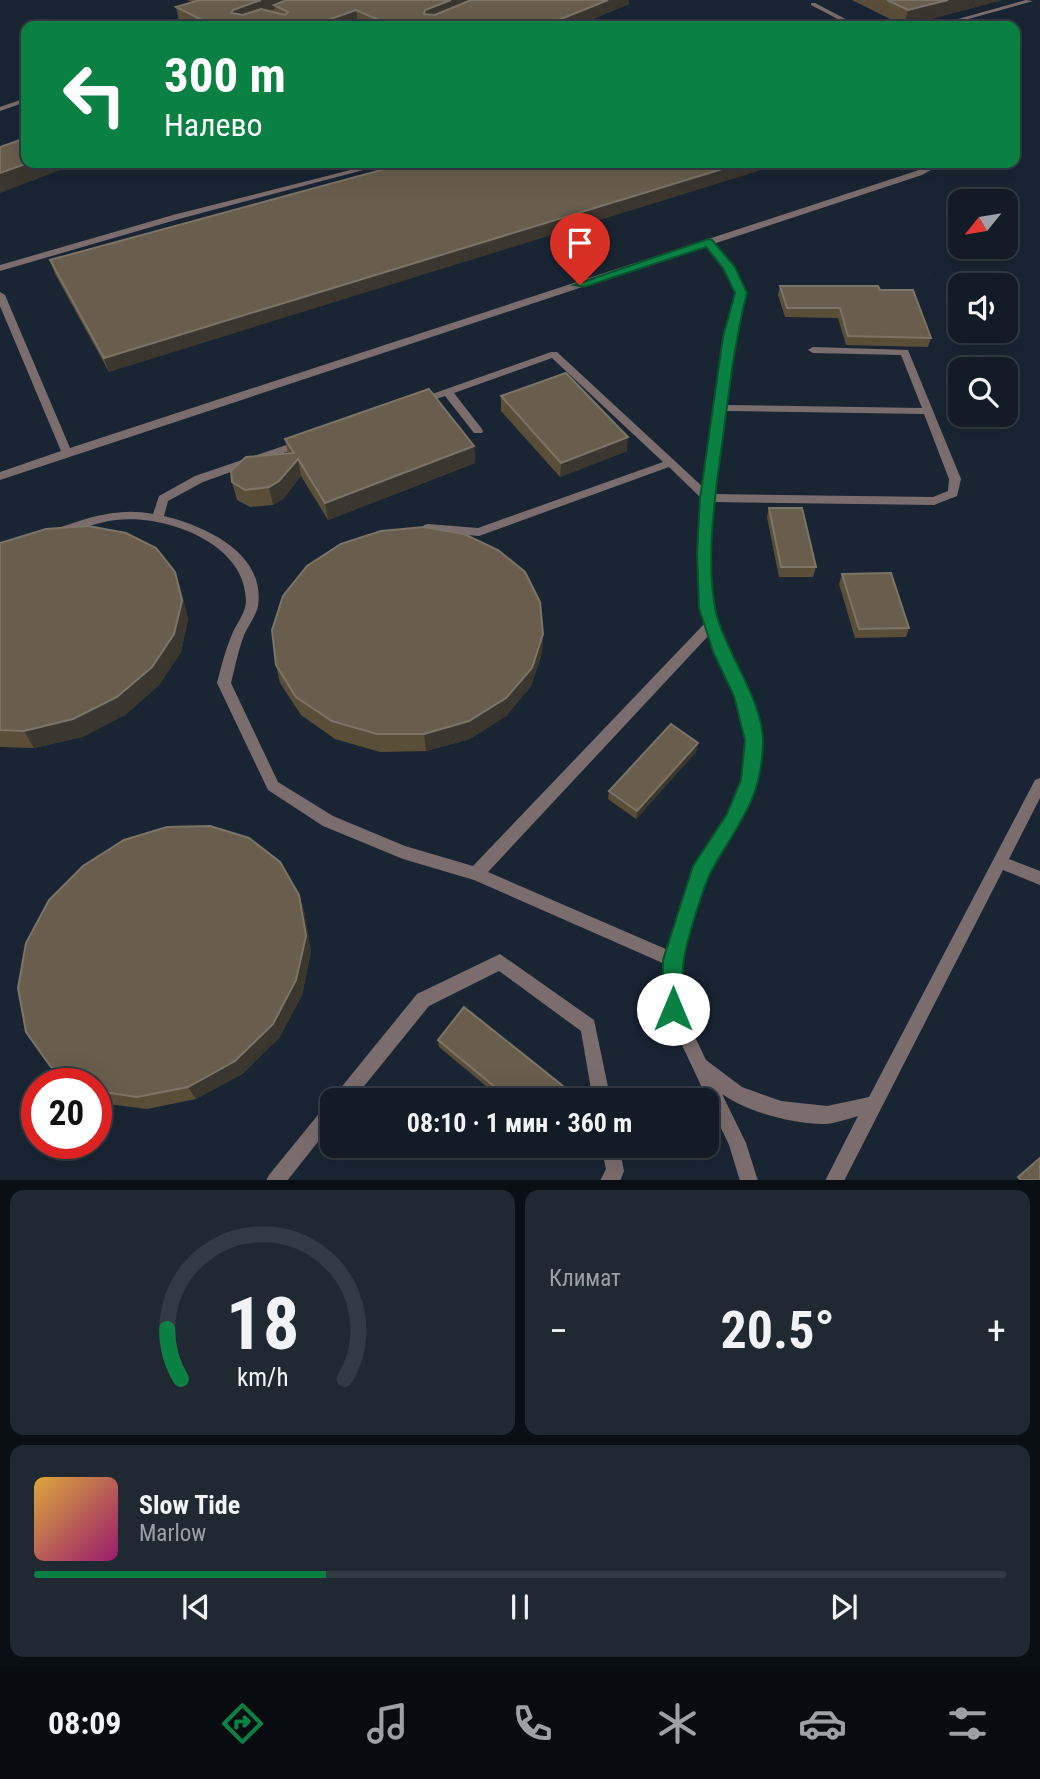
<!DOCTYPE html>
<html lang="ru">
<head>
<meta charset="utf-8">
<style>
	body { margin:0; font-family:"Roboto Condensed",sans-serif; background:#202932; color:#f1f3f6; height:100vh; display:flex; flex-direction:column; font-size:26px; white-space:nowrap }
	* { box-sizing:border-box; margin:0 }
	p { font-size:23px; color:#9da1a7 }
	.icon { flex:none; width:38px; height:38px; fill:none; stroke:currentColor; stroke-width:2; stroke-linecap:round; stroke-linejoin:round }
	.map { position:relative; height:1180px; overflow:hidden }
	.drawer { display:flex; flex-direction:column; gap:10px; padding:10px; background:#0a0f15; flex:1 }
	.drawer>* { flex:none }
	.hud { position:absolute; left:21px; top:21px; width:999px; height:147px; border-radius:14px; box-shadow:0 7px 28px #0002,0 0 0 2px #323a43; background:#0b8043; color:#fff; overflow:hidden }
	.needle { width:46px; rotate:240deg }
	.fabs { position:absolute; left:948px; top:189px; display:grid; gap:14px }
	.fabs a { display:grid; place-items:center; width:70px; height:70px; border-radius:14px; background:#131c26; box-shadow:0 7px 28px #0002,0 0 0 2px #323a43; font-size:35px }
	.speed { position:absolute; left:21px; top:1068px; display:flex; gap:14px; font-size:35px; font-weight:700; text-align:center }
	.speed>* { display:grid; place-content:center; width:91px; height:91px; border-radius:50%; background:#131c26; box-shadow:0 7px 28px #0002,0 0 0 2px #323a43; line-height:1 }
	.speed .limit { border:10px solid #d22; background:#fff; color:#111 }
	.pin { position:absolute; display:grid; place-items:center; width:60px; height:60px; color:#fff; margin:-72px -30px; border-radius:50% 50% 50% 0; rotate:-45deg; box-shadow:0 0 7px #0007 }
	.pin .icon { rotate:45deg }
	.me { position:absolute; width:77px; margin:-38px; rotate:0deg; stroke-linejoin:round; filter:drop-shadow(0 0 5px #0008) }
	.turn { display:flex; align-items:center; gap:24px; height:147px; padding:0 28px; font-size:32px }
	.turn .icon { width:91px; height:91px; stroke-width:2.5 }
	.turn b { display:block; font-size:49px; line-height:60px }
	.big { font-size:52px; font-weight:700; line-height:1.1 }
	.drawer .card { flex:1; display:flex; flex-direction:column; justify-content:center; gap:10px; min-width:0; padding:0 24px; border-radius:14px; background:#202932 }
	.drawer .dial { align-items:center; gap:0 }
	.dial svg { height:182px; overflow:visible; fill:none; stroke:#323a43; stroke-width:7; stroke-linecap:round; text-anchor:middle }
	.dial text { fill:#f1f3f6; stroke:none }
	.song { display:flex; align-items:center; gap:21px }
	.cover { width:84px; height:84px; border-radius:10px; background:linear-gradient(135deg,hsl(40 70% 55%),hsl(320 70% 35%)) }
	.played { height:7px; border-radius:4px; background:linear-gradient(90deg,#0b8043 30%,#323a43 30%) }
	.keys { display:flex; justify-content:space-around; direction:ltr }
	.heat { display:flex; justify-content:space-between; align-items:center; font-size:38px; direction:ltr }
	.drawer .tiles { flex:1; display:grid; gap:10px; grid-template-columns:1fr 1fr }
	.card:last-child { grid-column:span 2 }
	.trip { position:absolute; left:320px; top:1088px; width:399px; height:70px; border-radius:14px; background:#131c26; box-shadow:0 7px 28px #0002,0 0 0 2px #323a43; font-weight:700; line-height:70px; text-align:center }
	.menu { display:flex; height:112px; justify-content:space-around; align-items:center; background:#080b0f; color:#9da1a7 }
	.menu .icon { width:49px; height:49px }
	.menu .active { color:#0b8043 }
	.menu b { font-size:32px; color:#f1f3f6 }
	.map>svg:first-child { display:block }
</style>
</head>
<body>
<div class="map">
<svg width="1040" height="1181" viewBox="0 0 1040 1181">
	<rect width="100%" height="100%" fill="#192533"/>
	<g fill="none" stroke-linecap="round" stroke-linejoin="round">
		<g fill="#7b6d6e" fill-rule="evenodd">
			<path d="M 1026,0 L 1033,1 L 943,26 L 933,26 Z"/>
			<path d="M 811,3 L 815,3 L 859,26 L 851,26 L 811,5 Z"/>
			<path d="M 26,98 L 26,102 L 0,111 L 0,107 Z"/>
			<path d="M 378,163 L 390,163 L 179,219 L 0,271 L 0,265 L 173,215 Z"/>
			<path d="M 933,163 L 943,163 L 922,175 L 713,244 L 734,266 L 746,293 L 735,337 L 726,405 L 922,408 L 901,355 L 813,353 L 808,350 L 813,347 L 908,350 L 961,479 L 957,496 L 934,505 L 713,502 L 711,553 L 713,608 L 729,654 L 750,696 L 761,740 L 757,780 L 740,824 L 709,869 L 681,960 L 681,1008 L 706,1060 L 742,1087 L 781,1101 L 827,1106 L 869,1097 L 1035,780 L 1040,778 L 1040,798 L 1009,859 L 1040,871 L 1040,885 L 1003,870 L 844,1181 L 825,1181 L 858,1116 C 848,1119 836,1123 826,1124 C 796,1125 747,1112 722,1094 L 746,1143 L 758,1181 L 740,1181 L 729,1145 L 665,1009 L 665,964 L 474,880 L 403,859 L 323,826 L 268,790 L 217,683 C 221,667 225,651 231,637 C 235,625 245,615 246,602 C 247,543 165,514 116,520 C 96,522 78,531 59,536 L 53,532 L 55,529 C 88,518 117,507 153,514 L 159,496 L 195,476 L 298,441 L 306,441 L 307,443 L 306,445 L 203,482 L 168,501 L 164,516 C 205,526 266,553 258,606 C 256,616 248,626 244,635 C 238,651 235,667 231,683 L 278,782 L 333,816 L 405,846 L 473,866 L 706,622 C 693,586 700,537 702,499 L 669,467 L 479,536 L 424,531 L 422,528 L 424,525 L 428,524 L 478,528 L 663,462 L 552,358 L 454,393 L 482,429 L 483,431 L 482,433 L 474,433 L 445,396 L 422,404 L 417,401 L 418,399 L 551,352 L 557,352 L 704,488 L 725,337 L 736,293 L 725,267 L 706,246 L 0,480 L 0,472 L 61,451 L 0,306 L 0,292 L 5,295 L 70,448 L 916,171 ZM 725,411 L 924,414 L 949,479 L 948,491 L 933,497 L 714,494 ZM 710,634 L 717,654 L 736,696 L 747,740 L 743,780 L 729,816 L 694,866 L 668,950 L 488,872 Z"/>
			<path d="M 500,954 L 594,1020 L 611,1101 L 593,1101 L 581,1031 L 499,971 L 429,1006 L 352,1101 L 332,1101 L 335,1095 L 417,994 Z"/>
			<path d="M 332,1102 L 332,1124 L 287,1181 L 266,1181 L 269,1175 L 326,1105 Z"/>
			<path d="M 601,1146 L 619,1146 L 624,1171 L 620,1181 L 600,1181 L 606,1169 Z"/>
		</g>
	</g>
	<g fill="#5b4e39">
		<path d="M 187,0 L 629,0 L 629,4 L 576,26 L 364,26 L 358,24 L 350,26 L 190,26 L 179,21 L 176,7 L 192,2 Z"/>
		<path d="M 852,0 L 1002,0 L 904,26 Z"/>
		<path d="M 407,163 L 109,372 L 55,274 L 50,260 Z"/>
		<path d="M 780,286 L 880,290 L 931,338 L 928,347 L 846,345 L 838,318 L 785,317 L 778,295 Z"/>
		<path d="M 501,396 L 627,451 L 560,477 L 501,411 Z"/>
		<path d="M 285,439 L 474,446 L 475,463 L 328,520 L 301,476 L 283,499 L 273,505 L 250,507 L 237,500 L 232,482 L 288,454 Z"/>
		<path d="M 769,508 L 816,567 L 813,577 L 779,577 L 767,517 Z"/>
		<path d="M 0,543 L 175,572 L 181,590 L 188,619 L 181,652 L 159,685 L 125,715 L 82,737 L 34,748 L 0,747 Z"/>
		<path d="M 842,574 L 909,628 L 906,637 L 855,638 L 839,584 Z"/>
		<path d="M 543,634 L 542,653 L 531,686 L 506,716 L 470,739 L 426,751 L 380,752 L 335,739 L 301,715 L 280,683 L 276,665 Z"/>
		<path d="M 698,743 L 696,752 L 636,819 L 608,799 L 609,791 Z"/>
		<path d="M 299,895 L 304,911 L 311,951 L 302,995 L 279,1038 L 242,1074 L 196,1099 L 147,1109 L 100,1103 L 96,1101 L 96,1083 L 67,1083 L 63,1080 L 51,1067 Z"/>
		<path d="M 438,1040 L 563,1086 L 563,1093 L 557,1101 L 504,1101 L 439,1047 Z"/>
	</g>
	<g fill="#3b362e">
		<path d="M 261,0 L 301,0 L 274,5 L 275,9 L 235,24 L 231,13 L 233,10 Z"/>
		<path d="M 451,0 L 486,0 L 426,24 L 424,14 L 425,10 Z"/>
		<path d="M 608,0 L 629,0 L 629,4 L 576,26 L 551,26 L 551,23 Z"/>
		<path d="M 948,0 L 1002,0 L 904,26 L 908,10 Z"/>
		<path d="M 356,10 L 358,24 L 350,26 L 311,26 Z"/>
		<path d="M 28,163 L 79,163 L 0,193 L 0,173 Z"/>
		<path d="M 742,163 L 784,163 L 109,372 L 104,358 Z"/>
		<path d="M 628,437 L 627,451 L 560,477 L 561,463 Z"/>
		<path d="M 474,446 L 475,463 L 328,520 L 325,503 Z"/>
		<path d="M 298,459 L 301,476 L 283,499 L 273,505 L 269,487 Z"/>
		<path d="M 175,572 L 181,590 L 188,619 L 181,652 L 159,685 L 125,715 L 82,737 L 34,748 L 24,731 Z"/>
		<path d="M 543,634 L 542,653 L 531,686 L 506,716 L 470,739 L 426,751 L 424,734 Z"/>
		<path d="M 698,743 L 696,752 L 636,819 L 637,811 Z"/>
		<path d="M 299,895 L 304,911 L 311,951 L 302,995 L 279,1038 L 242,1074 L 196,1099 L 188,1087 Z"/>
		<path d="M 563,1086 L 563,1093 L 557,1101 L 553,1101 Z"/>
	</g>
	<g fill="#695e4d" stroke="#7c7467" stroke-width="2">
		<path d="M 200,0 L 261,0 L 233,10 L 231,13 L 243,15 L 261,9 L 285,15 L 288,12 L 274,5 L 287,0 L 451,0 L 425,10 L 424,14 L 435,15 L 471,0 L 608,0 L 551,23 L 561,26 L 393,26 L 356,10 L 311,26 L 214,26 L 176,7 Z"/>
		<path d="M 887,0 L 948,0 L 908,10 Z"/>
		<path d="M 26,138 L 26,163 L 28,163 L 0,173 L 0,147 Z"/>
		<path d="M 407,163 L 742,163 L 104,358 L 50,260 Z"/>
		<path d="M 780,286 L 878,286 L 880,290 L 913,290 L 931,338 L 848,336 L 840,308 L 787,308 Z"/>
		<path d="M 566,373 L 628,437 L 561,463 L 501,396 Z"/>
		<path d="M 429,389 L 474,446 L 325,503 L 298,459 L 279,481 L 269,487 L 245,490 L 232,482 L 231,471 L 246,457 L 294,453 L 285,439 Z"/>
		<path d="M 769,508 L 802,508 L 816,567 L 781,567 Z"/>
		<path d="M 88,526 L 126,533 L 156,548 L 175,572 L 182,601 L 174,634 L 152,667 L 117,697 L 73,719 L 24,731 L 0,730 L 0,543 L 46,529 Z"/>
		<path d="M 424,527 L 464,534 L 498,550 L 525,572 L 540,602 L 543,634 L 532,668 L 506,698 L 469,721 L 424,734 L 377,734 L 332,721 L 296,697 L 276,665 L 272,630 L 283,596 L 307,566 L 341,544 L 381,531 Z"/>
		<path d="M 891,573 L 909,628 L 859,629 L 842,574 Z"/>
		<path d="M 671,724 L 698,743 L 637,811 L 609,791 Z"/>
		<path d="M 210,826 L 249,838 L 280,862 L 299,895 L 306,936 L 296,980 L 273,1024 L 235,1061 L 188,1087 L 137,1097 L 96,1091 L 96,1083 L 77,1083 L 51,1067 L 26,1032 L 18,988 L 26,943 L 49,900 L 83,866 L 124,840 L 167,827 Z"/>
		<path d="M 464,1007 L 563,1086 L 553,1101 L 512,1101 L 438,1040 Z"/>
		<path d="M 1040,1158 L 1040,1180 L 1021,1180 L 1018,1177 Z"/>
	</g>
	<path fill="#0b8043" stroke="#07532c" stroke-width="2" d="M 708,239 L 712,240 L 735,267 L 747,293 C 734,343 729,393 722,444 C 715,495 706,557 715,608 C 724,651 763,699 763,742 C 762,799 739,822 713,868 C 704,883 687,940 684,959 C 680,978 688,998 681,1016 L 673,1020 L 666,1016 L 663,1009 L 663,960 L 693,866 L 727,814 L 741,780 L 745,740 L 734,696 L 714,654 L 699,608 L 697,553 L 700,498 L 723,337 L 735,293 L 723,268 L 706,247 L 584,287 L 574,285 Z"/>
</svg>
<div class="fabs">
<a><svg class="needle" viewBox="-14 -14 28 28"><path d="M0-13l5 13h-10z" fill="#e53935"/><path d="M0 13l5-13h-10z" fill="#9da1a7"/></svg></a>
<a><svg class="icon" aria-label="sound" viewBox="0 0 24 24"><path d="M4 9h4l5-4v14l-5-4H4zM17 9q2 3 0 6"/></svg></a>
<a><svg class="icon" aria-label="search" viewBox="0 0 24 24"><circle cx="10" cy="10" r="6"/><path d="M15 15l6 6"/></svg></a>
</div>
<div class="speed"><div class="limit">20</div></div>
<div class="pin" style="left:580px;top:285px;background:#d93025"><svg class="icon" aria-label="arrive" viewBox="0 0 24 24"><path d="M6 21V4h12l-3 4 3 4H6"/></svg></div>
<svg class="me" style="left:673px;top:1009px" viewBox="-20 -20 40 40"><circle r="19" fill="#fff"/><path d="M0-13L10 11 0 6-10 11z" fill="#0b8043"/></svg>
<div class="trip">08:10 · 1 мин · 360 m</div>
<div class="hud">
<div class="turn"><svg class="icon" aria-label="left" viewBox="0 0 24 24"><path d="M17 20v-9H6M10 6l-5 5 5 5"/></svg><div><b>300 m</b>Налево</div></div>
</div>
</div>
<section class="drawer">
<div class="tiles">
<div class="card dial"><svg viewBox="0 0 100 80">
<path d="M14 69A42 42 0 1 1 86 69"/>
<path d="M14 69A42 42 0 0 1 8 47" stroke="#0b8043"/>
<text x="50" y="56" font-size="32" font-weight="700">18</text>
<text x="50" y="72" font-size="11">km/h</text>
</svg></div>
<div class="card"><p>Климат</p>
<div class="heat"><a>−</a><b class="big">20.5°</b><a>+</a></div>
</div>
<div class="card">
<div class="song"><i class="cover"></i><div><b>Slow Tide</b><p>Marlow</p></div></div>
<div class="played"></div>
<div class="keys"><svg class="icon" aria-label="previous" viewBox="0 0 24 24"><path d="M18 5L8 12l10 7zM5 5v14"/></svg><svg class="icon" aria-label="pause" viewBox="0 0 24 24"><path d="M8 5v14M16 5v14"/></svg><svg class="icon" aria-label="next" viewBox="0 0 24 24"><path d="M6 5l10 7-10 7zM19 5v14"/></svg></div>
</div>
</div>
</section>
<nav class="menu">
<b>08:09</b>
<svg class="icon active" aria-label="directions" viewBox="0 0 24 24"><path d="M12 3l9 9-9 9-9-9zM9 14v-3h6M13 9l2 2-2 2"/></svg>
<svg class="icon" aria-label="music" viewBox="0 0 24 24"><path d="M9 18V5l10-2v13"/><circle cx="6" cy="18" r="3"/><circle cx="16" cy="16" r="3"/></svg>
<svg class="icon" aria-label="phone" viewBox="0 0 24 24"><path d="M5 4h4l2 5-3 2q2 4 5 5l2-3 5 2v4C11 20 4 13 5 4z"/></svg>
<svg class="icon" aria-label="climate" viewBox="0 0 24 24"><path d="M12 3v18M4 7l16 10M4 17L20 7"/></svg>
<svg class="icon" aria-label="car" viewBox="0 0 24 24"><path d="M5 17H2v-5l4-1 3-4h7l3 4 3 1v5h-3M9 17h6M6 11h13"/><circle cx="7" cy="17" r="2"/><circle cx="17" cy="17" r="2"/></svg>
<svg class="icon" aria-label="filters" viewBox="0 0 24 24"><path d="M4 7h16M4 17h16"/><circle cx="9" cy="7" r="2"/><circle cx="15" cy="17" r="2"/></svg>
</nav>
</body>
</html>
